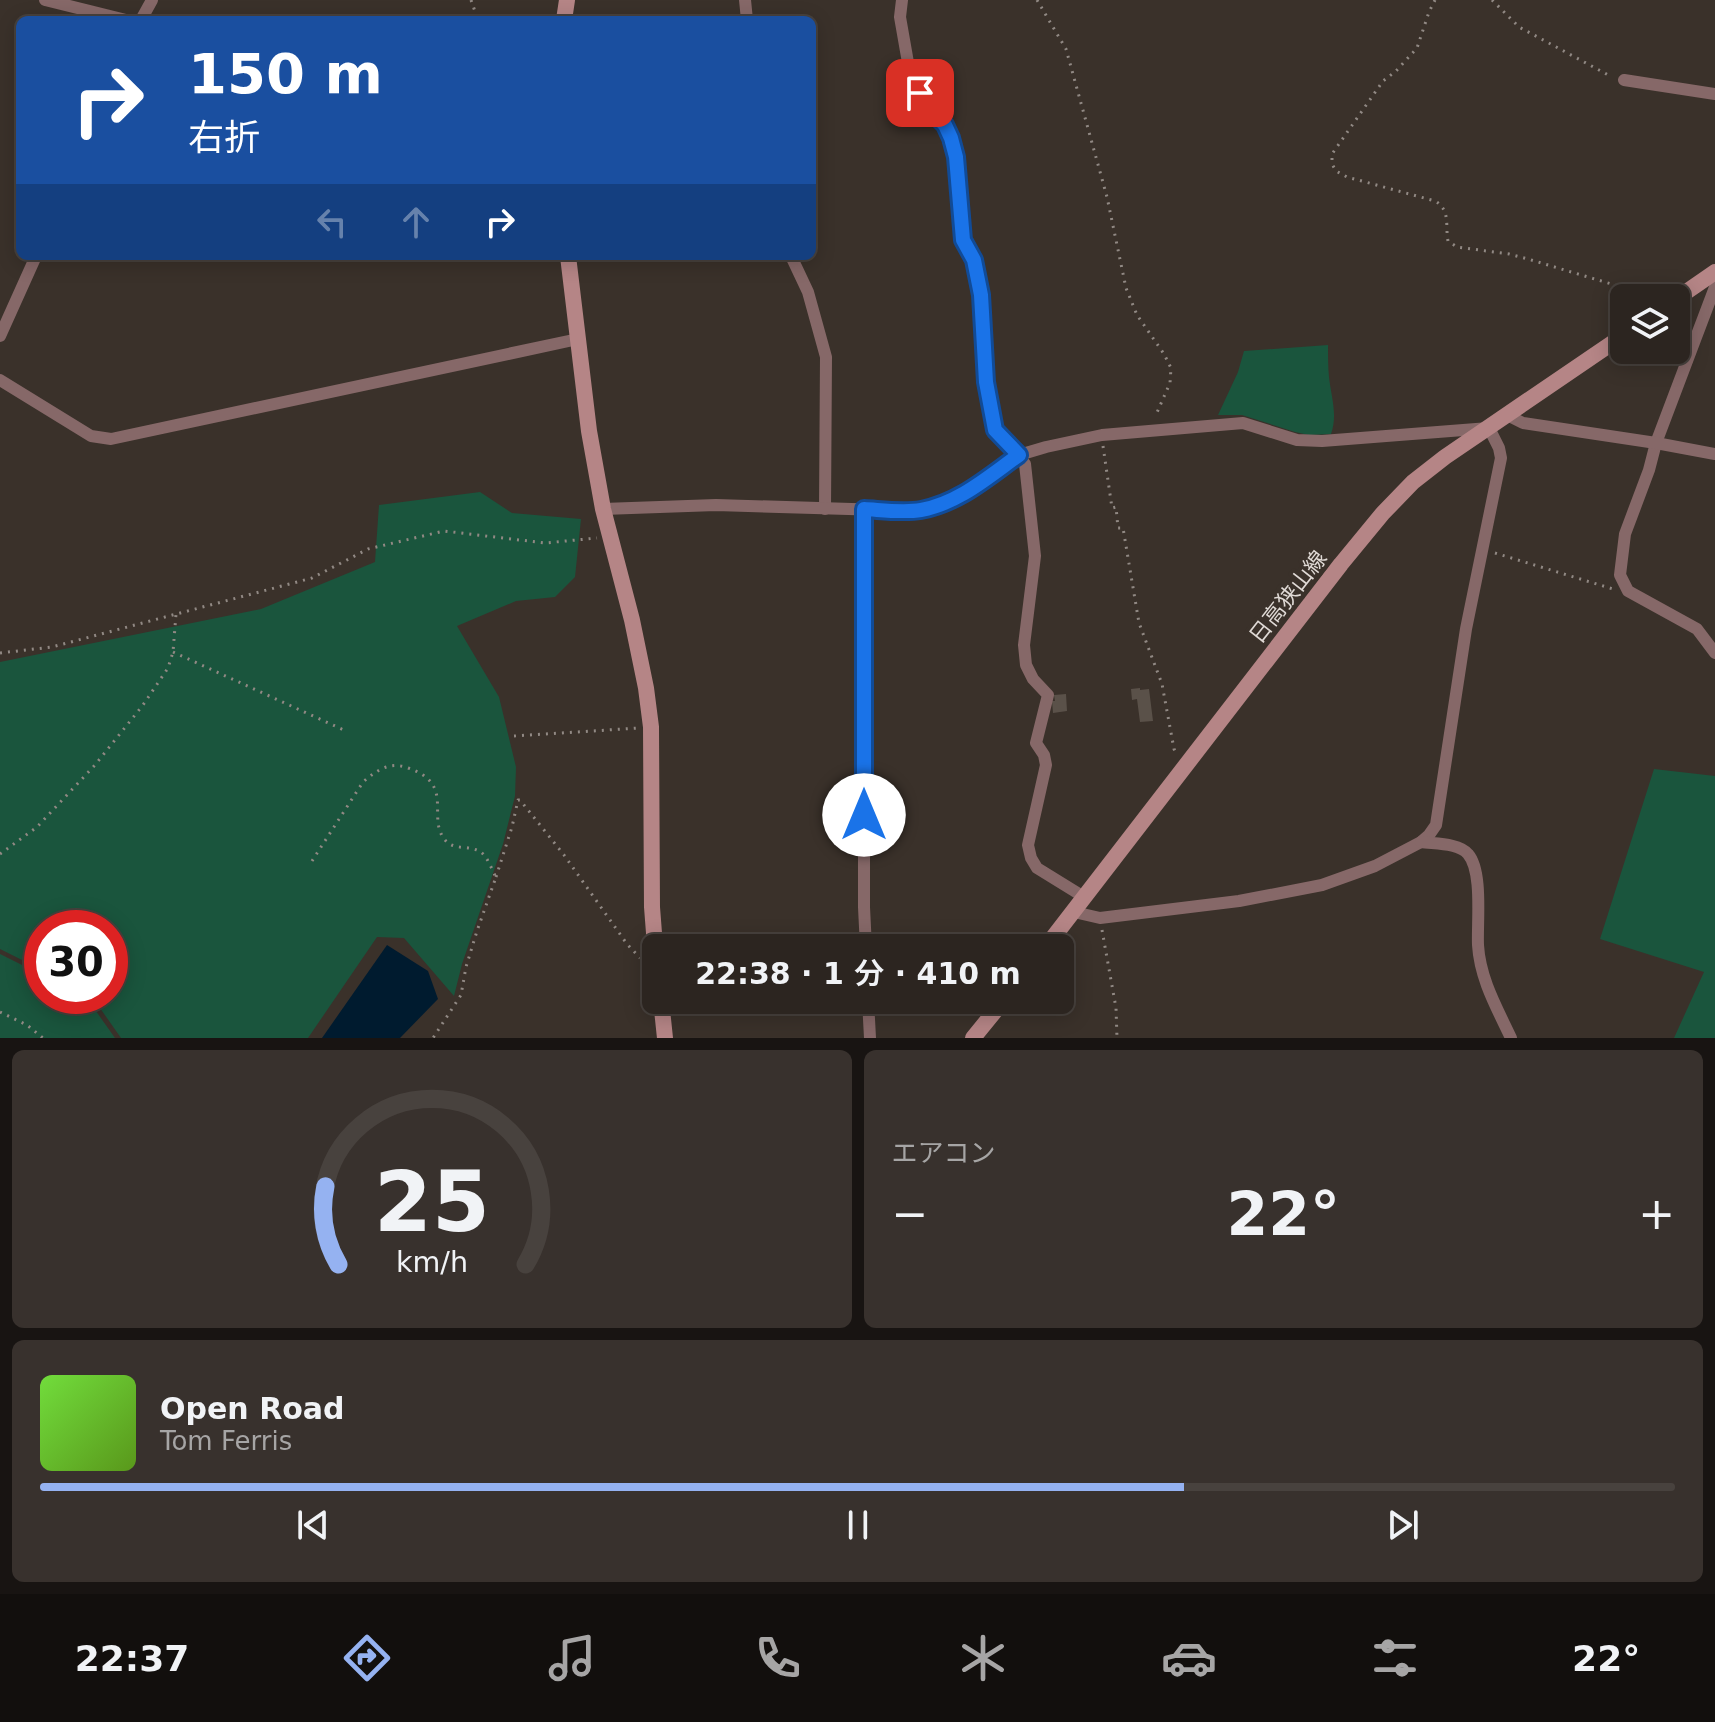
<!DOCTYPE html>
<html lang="ja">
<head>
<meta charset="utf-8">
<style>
	body { margin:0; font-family:"DejaVu Sans","Noto Sans JP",sans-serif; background:#38312d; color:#f1f3f6; height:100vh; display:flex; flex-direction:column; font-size:30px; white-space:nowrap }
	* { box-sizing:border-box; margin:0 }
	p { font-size:26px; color:#a6a5a5 }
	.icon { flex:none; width:44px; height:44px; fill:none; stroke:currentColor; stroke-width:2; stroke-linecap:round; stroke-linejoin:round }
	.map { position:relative; height:1038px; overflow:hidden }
	.details { display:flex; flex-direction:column; gap:12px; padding:12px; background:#181412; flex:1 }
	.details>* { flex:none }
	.guide { position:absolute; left:16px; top:16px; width:800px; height:244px; border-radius:12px; box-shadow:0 4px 20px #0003,0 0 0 2px #48423e; background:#1a4fa0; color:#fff; overflow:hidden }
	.controls { position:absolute; left:1610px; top:284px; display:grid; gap:16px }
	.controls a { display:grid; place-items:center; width:80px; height:80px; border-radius:12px; background:#2c2520; box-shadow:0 4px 20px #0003,0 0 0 2px #48423e; font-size:40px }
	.speed { position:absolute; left:24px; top:910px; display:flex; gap:16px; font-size:40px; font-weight:700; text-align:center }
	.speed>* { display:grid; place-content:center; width:104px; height:104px; border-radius:50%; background:#2c2520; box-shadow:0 4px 20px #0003,0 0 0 2px #48423e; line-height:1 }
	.speed .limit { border:12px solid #d22; background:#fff; color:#111 }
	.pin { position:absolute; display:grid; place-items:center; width:68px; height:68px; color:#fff; margin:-34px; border-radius:16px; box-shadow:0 4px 12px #0006 }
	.me { position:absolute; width:88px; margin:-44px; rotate:0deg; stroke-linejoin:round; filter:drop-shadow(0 0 6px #0008) }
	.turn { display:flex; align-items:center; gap:28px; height:168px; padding:0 40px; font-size:36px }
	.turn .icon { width:104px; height:104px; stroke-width:2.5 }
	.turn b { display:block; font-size:56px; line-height:68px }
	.lanes { display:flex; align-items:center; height:76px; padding:0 40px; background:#0003; justify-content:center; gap:40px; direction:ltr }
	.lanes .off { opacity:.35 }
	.big { font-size:60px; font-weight:600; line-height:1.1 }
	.details .tile { flex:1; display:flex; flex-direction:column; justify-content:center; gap:12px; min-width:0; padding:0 28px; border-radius:12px; background:#38312d }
	.details .dial { align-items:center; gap:0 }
	.dial svg { height:208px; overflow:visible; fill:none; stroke:#48423e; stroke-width:7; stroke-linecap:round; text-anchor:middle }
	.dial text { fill:#f1f3f6; stroke:none }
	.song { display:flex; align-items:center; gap:24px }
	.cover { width:96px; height:96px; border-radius:12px; background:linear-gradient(135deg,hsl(100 70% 55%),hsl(90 70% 35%)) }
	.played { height:8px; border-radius:4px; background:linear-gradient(90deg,#95b2f1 70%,#48423e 70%) }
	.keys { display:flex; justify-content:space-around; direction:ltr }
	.heat { display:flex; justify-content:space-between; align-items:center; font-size:44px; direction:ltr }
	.details .tiles { flex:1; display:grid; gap:12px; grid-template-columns:1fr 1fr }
	.tile:last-child { grid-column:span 2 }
	.trip { position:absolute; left:642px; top:934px; width:432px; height:80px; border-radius:12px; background:#2c2520; box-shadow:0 4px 20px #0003,0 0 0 2px #48423e; font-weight:600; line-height:80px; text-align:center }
	.tabs { display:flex; height:128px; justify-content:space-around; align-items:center; background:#120f0d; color:#a6a5a5 }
	.tabs .icon { width:56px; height:56px }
	.tabs .current { color:#95b2f1 }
	.tabs b { font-size:36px; color:#f1f3f6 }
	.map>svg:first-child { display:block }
</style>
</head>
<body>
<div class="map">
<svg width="1715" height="1038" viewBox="0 0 1715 1038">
	<rect width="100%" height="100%" fill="#3a312a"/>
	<g fill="#1a553d">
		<path d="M 1328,345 C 1328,355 1328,367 1329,377 C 1331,396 1338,415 1331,434 L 1309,435 L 1295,432 L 1242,415 L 1218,415 L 1238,372 L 1244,351 Z"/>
		<path d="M 480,492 L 512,513 L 581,519 L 575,577 L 555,597 L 516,601 L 457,626 L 499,697 L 516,767 L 515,796 L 503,844 L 462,964 L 454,996 L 404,938 L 377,937 L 308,1038 L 121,1038 L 95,1001 L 90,996 L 110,996 L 110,928 L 42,928 L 42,970 L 0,949 L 0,662 L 261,609 L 375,562 L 379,505 Z"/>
		<path d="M 1654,769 L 1715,776 L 1715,1038 L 1674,1038 L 1704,972 L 1600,939 Z"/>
		<path d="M 0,954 L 42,975 L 42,996 L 86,997 L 115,1038 L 0,1038 Z"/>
	</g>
	<path fill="#001b2f" d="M 387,945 L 428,971 L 438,999 L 400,1038 L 322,1038 Z"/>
	<g fill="#5a5149">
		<path d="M 1140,688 L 1140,690 L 1149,689 L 1153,721 L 1140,722 L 1137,699 L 1132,700 L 1131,689 Z"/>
		<path d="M 1066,694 L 1067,711 L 1053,713 L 1052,701 L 1055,701 L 1054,695 Z"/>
	</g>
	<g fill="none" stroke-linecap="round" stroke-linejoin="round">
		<g stroke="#918984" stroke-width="3" stroke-dasharray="2 6" stroke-linecap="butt">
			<path d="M 471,0 L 478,20"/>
			<path d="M 1037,0 L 1066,49 L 1107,197 L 1126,288 L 1137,315 L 1164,354 L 1171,368 L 1170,383 L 1155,417"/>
			<path d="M 1435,0 L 1429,12 L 1417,48 L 1396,71 L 1383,81 L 1332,154 L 1332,164 L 1336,171 L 1347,177 L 1435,201 C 1451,210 1445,226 1448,241 L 1457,247 L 1509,254 L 1528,259 L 1658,298"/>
			<path d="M 1492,0 L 1519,27 L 1612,77"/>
			<path d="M 1103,446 L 1112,508 L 1116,507 L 1118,528 L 1123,528 L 1139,623 L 1162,684 L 1174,749 L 1176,753"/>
			<path d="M 1495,553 L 1613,589"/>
			<path d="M 173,652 L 346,731"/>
			<path d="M 0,653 L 52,647 L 312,578 L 368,549 L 444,531 L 545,543 L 597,538"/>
			<path d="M 514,736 L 639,728"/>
			<path d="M 0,854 L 37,827 L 95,765 L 143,705 L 168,668 L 173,652 L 176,614"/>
			<path d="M 312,861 L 363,782 C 377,770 390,761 408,768 C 456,784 426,817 445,840 C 455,852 473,843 484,855 C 489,861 492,870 496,877 L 477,931 L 466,967 L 461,995 L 433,1038"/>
			<path d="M 496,877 L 512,827 L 518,800 L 520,800 L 564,855 L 627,944 L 640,958"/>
			<path d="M 1102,930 L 1116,1008 L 1117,1038"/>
			<path d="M 0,1012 L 27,1025 L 43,1038"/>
		</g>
		<g stroke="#866868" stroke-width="12">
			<path d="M 45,0 L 126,20"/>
			<path d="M 745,0 L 747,20"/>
			<path d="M 902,0 L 900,17 L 910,74 L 931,111 L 945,125 L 951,138 L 956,157 L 960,222 L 963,240 L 974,260 L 981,295 L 986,382 L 995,430 L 1025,464 L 1035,556 L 1024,645 L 1026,665 L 1033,679 L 1048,695 L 1036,743 L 1044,755 L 1046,765 L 1028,845 L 1031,858 L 1037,868 L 1084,897"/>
			<path d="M 141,20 L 152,0"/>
			<path d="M 1624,80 L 1715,94"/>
			<path d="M 791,256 L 808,292 L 826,357 L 825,509"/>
			<path d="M 1715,287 L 1656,443 L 1649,470 L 1625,534 L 1620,575 L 1628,591 L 1697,629 L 1715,653"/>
			<path d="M 0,336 L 36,256"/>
			<path d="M 0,380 L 91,436 L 111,439 L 578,339"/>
			<path d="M 1507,415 L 1523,423 L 1656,443 L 1715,454"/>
			<path d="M 603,509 L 716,505 L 917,511 L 941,505 L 969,491 L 1019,455 L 1046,447 L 1102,435 L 1243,423 L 1297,440 L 1322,441 L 1489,428 L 1499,448 L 1501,458 L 1466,629 L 1436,825 L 1429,835 L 1421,842 L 1375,866 L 1322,885 L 1239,901 L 1100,918 L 1074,912"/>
			<path d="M 864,509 L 864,907 L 866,948"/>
			<path d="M 1421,842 C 1435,844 1459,843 1468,854 C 1483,871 1477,922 1478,945 C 1480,979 1497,1008 1511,1038"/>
			<path d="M 868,1000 L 870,1038"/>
		</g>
		<g stroke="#b58586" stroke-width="16">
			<path d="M 564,20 L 567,0"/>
			<path d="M 568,256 L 589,431 L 603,509 L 632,620 L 646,688 L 651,727 L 652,907 L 656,959"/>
			<path d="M 1676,299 L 1715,272"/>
			<path d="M 1045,948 L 1341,564 L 1383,513 L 1413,482 L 1445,457 L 1624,335"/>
			<path d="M 661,1000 L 665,1038"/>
			<path d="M 973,1038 L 1004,1000"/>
		</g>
	</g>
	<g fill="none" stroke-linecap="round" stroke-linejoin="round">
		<g stroke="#114b97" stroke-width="20">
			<path id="route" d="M 864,815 L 864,509 C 882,510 903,513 921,510 C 959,503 988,477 1019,455 L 995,430 L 986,382 L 981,295 L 974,260 L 963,240 L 956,157 L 951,138 L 945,125 L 931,111 L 920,93"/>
		</g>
		<use href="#route" stroke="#1a73e8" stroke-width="14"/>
	</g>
	<g text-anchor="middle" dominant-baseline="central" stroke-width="8" stroke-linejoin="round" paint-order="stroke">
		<g font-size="22" fill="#dfd9d5" stroke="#3a312a">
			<text transform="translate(1288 597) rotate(-52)">日高狭山線</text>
		</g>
	</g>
</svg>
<div class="controls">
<a><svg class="icon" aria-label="layers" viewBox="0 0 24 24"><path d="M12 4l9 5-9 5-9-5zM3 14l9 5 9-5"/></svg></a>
</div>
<div class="speed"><div class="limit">30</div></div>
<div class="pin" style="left:920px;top:93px;background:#d93025"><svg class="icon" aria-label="arrive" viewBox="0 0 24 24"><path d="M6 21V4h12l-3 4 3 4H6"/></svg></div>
<svg class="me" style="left:864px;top:815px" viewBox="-20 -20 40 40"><circle r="19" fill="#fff"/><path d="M0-13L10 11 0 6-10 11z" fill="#1a73e8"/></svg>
<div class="trip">22:38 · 1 分 · 410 m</div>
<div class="guide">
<div class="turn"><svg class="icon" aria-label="right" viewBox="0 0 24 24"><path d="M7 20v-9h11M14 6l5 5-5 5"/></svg><div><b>150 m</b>右折</div></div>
<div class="lanes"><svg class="icon off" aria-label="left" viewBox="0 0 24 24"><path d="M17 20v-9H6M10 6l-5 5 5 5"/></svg><svg class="icon off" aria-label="ahead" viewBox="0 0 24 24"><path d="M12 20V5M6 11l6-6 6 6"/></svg><svg class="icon" aria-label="right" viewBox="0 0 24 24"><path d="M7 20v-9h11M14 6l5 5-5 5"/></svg></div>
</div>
</div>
<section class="details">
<div class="tiles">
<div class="tile dial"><svg viewBox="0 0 100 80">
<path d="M14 69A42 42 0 1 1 86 69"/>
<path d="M14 69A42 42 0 0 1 9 39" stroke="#95b2f1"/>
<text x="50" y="56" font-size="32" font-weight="700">25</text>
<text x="50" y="72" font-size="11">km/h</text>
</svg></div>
<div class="tile"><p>エアコン</p>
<div class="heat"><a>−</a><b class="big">22°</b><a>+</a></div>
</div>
<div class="tile">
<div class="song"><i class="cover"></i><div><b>Open Road</b><p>Tom Ferris</p></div></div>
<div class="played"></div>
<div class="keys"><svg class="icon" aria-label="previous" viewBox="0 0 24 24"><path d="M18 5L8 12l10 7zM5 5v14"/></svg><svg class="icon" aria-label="pause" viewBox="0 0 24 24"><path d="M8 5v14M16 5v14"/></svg><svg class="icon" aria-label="next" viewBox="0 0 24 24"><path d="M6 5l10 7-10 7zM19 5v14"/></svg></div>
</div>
</div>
</section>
<nav class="tabs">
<b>22:37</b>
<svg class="icon current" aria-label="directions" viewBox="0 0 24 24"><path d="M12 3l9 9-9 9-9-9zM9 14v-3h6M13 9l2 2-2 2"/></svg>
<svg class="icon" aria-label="music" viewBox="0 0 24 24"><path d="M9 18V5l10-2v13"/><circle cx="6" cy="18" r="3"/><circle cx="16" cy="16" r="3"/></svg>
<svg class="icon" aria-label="phone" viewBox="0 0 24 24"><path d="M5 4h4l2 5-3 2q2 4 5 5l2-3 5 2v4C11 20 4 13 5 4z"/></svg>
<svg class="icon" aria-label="climate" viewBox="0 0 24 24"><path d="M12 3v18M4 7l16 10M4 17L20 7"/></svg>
<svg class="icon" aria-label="car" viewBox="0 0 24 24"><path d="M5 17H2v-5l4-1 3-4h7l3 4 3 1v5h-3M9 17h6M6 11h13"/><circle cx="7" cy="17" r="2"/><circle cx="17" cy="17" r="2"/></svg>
<svg class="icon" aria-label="filters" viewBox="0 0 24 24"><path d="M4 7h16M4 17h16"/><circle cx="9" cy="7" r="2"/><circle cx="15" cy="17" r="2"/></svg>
<b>22°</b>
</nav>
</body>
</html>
